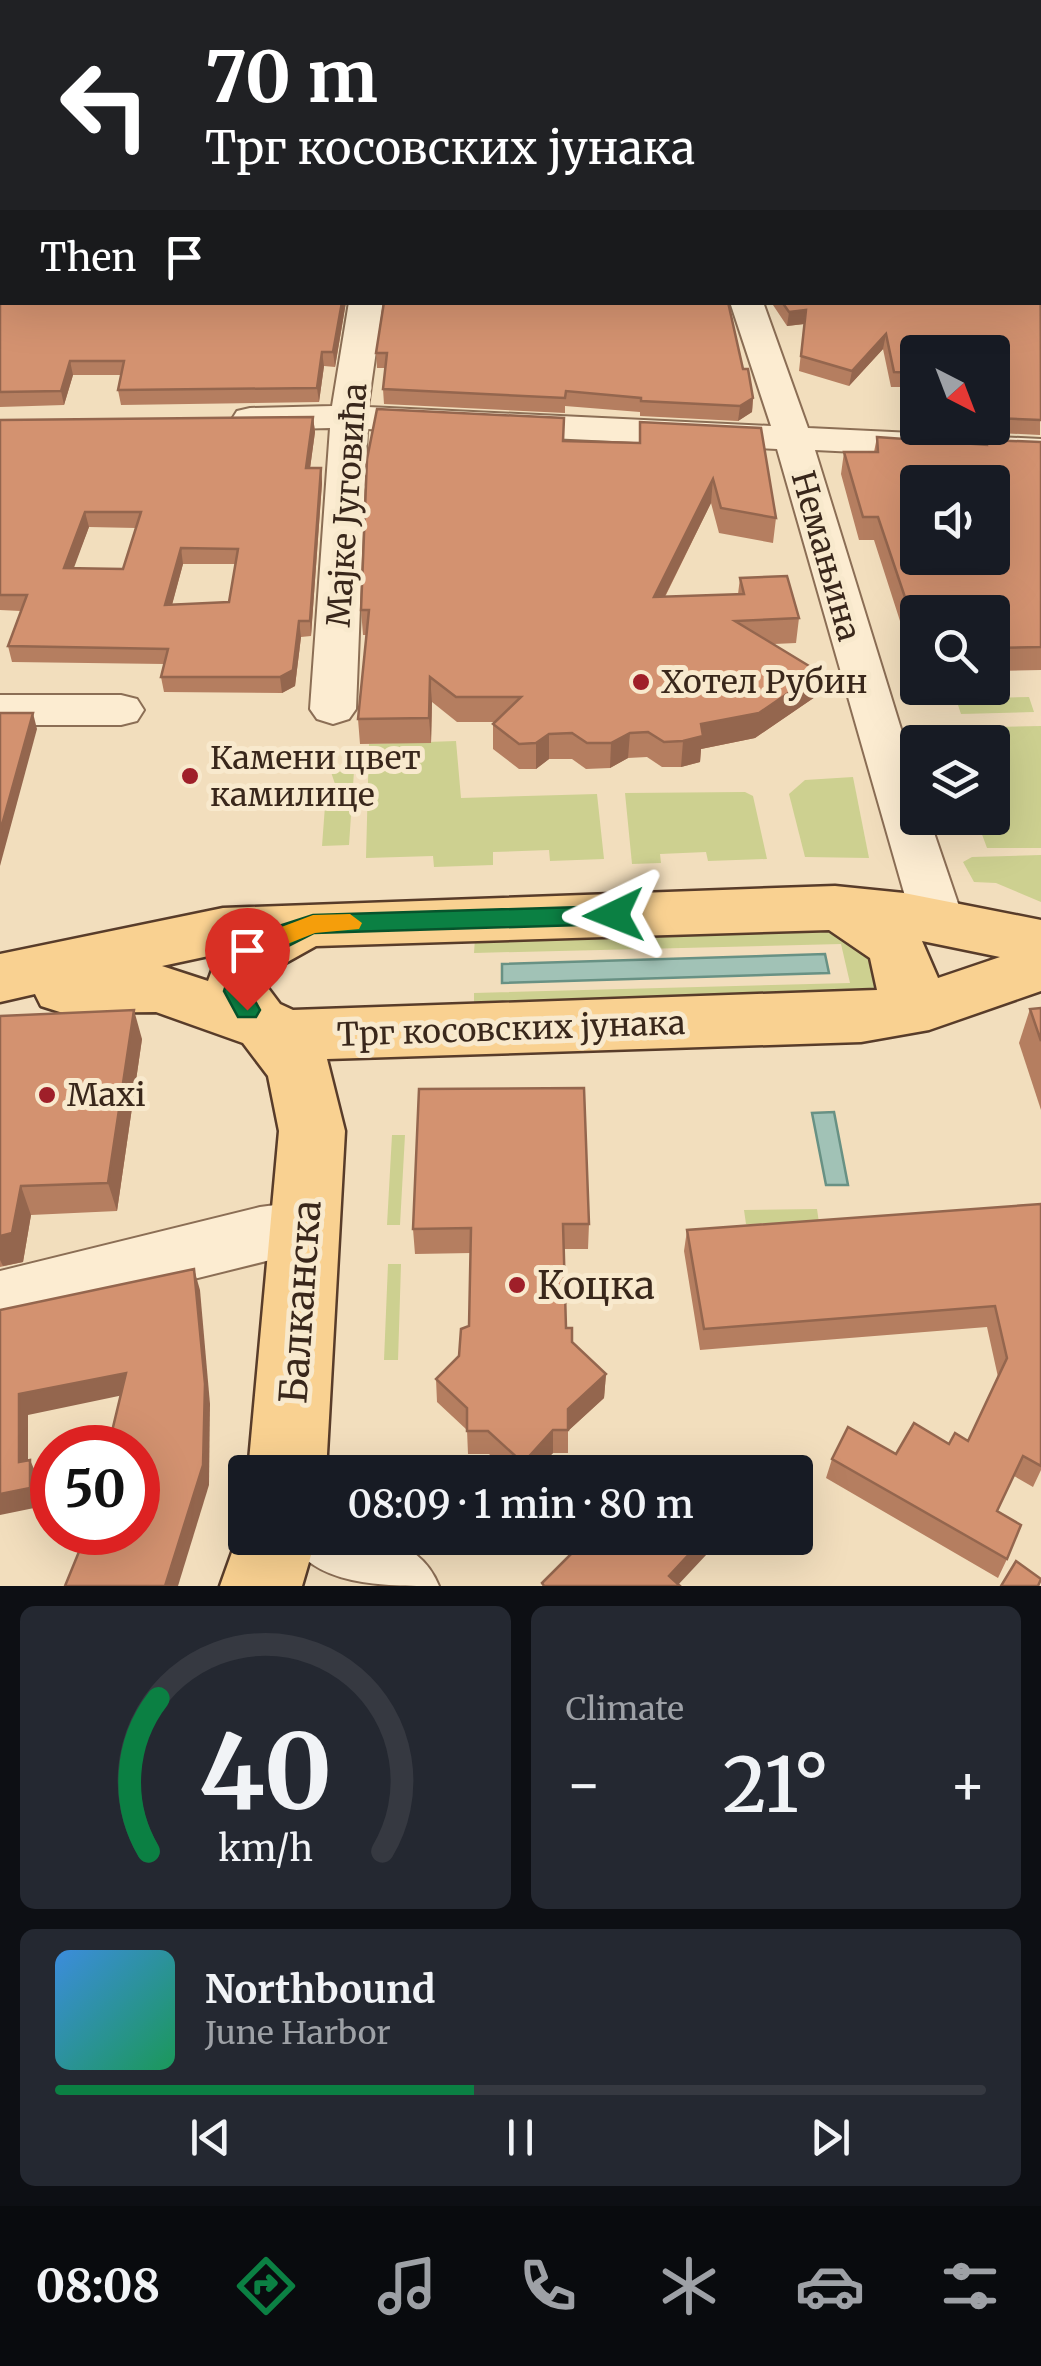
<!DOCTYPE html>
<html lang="en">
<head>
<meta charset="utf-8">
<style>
	body { margin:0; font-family:Merriweather,serif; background:#242831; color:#f1f3f6; height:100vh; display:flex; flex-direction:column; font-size:38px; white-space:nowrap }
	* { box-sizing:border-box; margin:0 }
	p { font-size:32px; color:#9ea1a6 }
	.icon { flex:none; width:55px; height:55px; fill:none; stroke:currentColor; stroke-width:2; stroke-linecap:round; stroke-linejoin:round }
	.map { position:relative; height:1586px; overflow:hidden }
	.drawer { display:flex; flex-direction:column; gap:20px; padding:20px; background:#0d0f14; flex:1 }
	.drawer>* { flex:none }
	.guide { position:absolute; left:0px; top:0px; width:1042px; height:305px; box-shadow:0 10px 40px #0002; background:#202124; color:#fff; overflow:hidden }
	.needle { width:65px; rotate:138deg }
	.buttons { position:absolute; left:900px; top:335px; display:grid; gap:20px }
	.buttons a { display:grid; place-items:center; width:110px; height:110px; border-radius:10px; background:#171b24; box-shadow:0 10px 40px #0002; font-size:50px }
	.speed { position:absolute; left:30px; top:1425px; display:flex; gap:20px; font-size:50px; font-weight:700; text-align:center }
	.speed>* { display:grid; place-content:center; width:130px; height:130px; border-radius:50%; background:#171b24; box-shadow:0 10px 40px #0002; line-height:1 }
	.speed .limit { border:15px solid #d22; background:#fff; color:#111 }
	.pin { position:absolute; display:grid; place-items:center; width:85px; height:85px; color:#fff; margin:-102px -42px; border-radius:50% 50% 50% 0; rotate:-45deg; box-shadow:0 0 10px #0007 }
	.pin .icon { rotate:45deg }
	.me { position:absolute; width:110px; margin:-55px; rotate:268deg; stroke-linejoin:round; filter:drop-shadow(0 0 8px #0008) }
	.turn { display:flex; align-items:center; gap:35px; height:210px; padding:0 40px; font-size:45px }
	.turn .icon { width:130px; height:130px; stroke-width:2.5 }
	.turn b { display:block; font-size:70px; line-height:85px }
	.then { display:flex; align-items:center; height:95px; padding:0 40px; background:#0003; gap:20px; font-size:38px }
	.big { font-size:75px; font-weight:600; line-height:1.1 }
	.drawer .widget { flex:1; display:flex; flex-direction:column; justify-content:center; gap:15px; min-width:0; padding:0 35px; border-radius:15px; background:#242831 }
	.drawer .dial { align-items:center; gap:0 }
	.dial svg { height:260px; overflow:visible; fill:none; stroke:#363941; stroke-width:7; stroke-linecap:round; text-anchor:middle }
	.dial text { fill:#f1f3f6; stroke:none }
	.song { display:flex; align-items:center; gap:30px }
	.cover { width:120px; height:120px; border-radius:15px; background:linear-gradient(135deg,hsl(210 70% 55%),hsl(150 70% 35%)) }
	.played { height:10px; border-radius:5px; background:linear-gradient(90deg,#0b8043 45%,#363941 45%) }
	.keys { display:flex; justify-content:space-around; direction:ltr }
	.heat { display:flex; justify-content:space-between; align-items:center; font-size:55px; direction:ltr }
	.drawer .tiles { flex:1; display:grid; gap:20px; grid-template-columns:1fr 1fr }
	.widget:last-child { grid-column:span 2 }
	.trip { position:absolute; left:228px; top:1455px; width:585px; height:100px; border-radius:10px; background:#171b24; box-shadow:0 10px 40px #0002; font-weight:600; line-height:100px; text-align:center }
	.menu { display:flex; height:160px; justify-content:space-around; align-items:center; background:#090b0e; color:#9ea1a6 }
	.menu .icon { width:70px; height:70px }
	.menu .on { color:#0b8043 }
	.menu b { font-size:45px; color:#f1f3f6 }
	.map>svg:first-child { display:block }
</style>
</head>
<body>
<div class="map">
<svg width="1041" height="1586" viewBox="0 0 1041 1586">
	<rect width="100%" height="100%" fill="#f2debd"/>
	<g fill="#cdd090">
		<path d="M 1029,697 L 1034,712 L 961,714 L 956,699 Z"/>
		<path d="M 1041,726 L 1041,848 L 987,848 L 976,818 L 992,818 L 992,742 L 950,742 L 945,728 Z"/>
		<path d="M 456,741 L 461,798 L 597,794 L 604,859 L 550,861 L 549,850 L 493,852 L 493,865 L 434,867 L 433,856 L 366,858 L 369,744 Z"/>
		<path d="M 354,771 L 349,845 L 322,846 L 325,806 L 342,805 L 331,772 Z"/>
		<path d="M 853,777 L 869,858 L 805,857 L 789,794 L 805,780 Z"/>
		<path d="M 745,792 L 753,796 L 767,859 L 708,861 L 706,852 L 660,854 L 661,863 L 632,864 L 625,793 Z"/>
		<path d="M 1041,855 L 1041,902 L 996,883 L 974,882 L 963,862 L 972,857 Z"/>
		<path d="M 836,927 L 874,937 L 878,990 L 474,1009 L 474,993 L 850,983 L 841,944 L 474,953 L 475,938 Z"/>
		<path d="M 392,1135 L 405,1135 L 400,1225 L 387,1225 Z"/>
		<path d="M 817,1209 L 819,1223 L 746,1224 L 744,1210 Z"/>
		<path d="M 388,1264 L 401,1264 L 398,1360 L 384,1360 Z"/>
	</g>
	<g fill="#a1c2b6" stroke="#689184" stroke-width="2.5">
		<path d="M 825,954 L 829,973 L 502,983 L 502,964 Z"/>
		<path d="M 834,1112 L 848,1185 L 826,1185 L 812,1113 Z"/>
	</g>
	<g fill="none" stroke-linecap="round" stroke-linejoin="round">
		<g stroke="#8b6e55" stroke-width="4">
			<g id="minor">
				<path d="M 342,0 L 366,0 L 367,2 L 343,2 Z"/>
				<path d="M 349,302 L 383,302 L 368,407 L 771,426 L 730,302 L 763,302 L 808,428 L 1041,439 L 1041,461 L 815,450 L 918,784 L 918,818 L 929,818 L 965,924 L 957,938 L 939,943 L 921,938 L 913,924 L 777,449 L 367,429 L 356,709 L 349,719 L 333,724 L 317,719 L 310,709 L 330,428 L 250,430 L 237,427 L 232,419 L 237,411 L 250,408 L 332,406 Z"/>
				<path d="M 0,695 L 121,695 L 137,699 L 144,710 L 137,721 L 121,725 L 0,725 Z"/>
				<path d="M 306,1201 L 327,1208 L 336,1227 L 327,1246 L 0,1327 L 0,1271 L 260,1207 Z"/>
				<path d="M 288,1538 C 345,1534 414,1525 439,1586 C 381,1586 315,1586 288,1538 Z"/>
			</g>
		</g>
		<g stroke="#583c2a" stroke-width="5">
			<g id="major">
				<path d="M 835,886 L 904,893 L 1041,920 L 1041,991 L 929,1030 L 861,1042 L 327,1059 L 345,1131 L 326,1472 L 248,1472 L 279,1131 L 268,1076 L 243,1043 L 156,1012 L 63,1013 L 41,1006 L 35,994 L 0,1002 L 0,954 L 223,908 ZM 829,930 L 870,958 L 877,990 L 293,1010 L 280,1004 L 268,988 L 273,970 L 316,946 ZM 922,941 L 1000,957 L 938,978 ZM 218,954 L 208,981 L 162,966 Z"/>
				<path d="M 245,1516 L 245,1538 L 316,1538 L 302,1586 L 220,1586 Z"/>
			</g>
		</g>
		<use href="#minor" fill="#fcecd1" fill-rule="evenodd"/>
		<use href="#major" fill="#f9d191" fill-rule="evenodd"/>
	</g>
	<g fill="#b57e60" fill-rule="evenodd">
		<path d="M 1041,111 L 1040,435 L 978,432 L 977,428 L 992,428 L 992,352 L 918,352 L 918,387 L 891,387 L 883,349 L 849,386 L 799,371 L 804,324 L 787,326 L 771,302 L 1040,302 Z"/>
		<path d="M 0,292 L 346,302 L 335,367 L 324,366 L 319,402 L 121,405 L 118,390 L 121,375 L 73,375 L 64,405 L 0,407 Z"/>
		<path d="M 376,353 L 743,369 L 753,398 L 752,412 L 738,421 L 640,416 L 640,412 L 565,406 L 565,413 L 384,404 L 383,389 L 385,368 L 377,368 Z"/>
		<path d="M 313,417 L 315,432 L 310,468 L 321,468 L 322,483 L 311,636 L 301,637 L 295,686 L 282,693 L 164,692 L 161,677 L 164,664 L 12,662 L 8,646 L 21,611 L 0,610 L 0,420 ZM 89,527 L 136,528 L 123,569 L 73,568 ZM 183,564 L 235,564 L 229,602 L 172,604 Z"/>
		<path d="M 640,422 L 776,518 L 773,543 L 719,533 L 711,503 L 665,597 L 738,594 L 740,578 L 799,618 L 796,643 L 774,644 L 819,672 L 815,697 L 755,738 L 701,749 L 700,762 L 681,767 L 662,767 L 647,757 L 628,758 L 610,768 L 586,769 L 572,759 L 549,759 L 536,769 L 519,769 L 493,749 L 493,724 L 495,722 L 457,722 L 432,702 L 431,743 L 360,744 L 358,719 L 366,635 L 363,635 L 361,610 L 563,441 L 639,443 Z"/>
		<path d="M 877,437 L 986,444 L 987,440 L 1041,442 L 1041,670 L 992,671 L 992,612 L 918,612 L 917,674 L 874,540 L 859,540 L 841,474 L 844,452 L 874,452 Z"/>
		<path d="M 1041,1008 L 1041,1110 L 1019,1043 L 1030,1009 Z"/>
		<path d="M 0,1016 L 142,1039 L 117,1211 L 31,1215 L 23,1262 L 0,1267 Z"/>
		<path d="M 1041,1204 L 1041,1470 L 1033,1487 L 1014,1476 L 997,1511 L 1007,1559 L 998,1578 L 826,1478 L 832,1459 L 896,1454 L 968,1441 L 998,1377 L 987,1327 L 700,1350 L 684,1251 L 687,1230 Z"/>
		<path d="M 589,1224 L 588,1249 L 564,1249 L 566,1328 L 572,1342 L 606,1374 L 604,1398 L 568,1431 L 568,1453 L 553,1453 L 534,1472 L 509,1472 L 489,1454 L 468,1454 L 467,1430 L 437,1402 L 436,1379 L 459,1356 L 469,1326 L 471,1253 L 415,1254 L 413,1229 Z"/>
	</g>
	<g fill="#94664e">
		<path d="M 342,302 L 346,302 L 335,367 L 333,352 Z"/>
		<path d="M 806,310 L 804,324 L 787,326 L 789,312 Z"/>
		<path d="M 886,334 L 883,349 L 849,386 L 852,371 Z"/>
		<path d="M 322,352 L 324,366 L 319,402 L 317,388 Z"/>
		<path d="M 70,361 L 73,375 L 64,405 L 61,391 Z"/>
		<path d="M 753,398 L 752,412 L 738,421 L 740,406 Z"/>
		<path d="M 313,417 L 315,432 L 308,483 L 306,468 Z"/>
		<path d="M 321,468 L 322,483 L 311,636 L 310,621 Z"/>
		<path d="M 713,479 L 711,503 L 652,622 L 654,597 Z"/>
		<path d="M 85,512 L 89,527 L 68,584 L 64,568 Z"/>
		<path d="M 181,548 L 183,564 L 168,620 L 165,605 Z"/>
		<path d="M 299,621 L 301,637 L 295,686 L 282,693 L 280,677 Z"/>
		<path d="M 819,672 L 815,697 L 755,738 L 701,749 L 700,762 L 681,767 L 683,741 L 701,724 Z"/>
		<path d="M 430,677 L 432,702 L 431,743 L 429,718 Z"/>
		<path d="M 33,713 L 37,729 L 0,866 L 0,832 Z"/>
		<path d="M 630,733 L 628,758 L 610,768 L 611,743 Z"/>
		<path d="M 549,734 L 549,759 L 536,769 L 536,743 Z"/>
		<path d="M 134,1010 L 142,1039 L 117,1211 L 108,1183 Z"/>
		<path d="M 21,1186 L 31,1215 L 23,1262 L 3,1266 L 0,1260 L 0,1236 Z"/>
		<path d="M 194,1269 L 200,1290 L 210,1404 L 209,1485 L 178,1586 L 165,1586 Z"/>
		<path d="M 126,1373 L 133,1393 L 28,1415 L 28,1482 L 19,1462 L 19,1394 Z"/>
		<path d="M 606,1374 L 604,1398 L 568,1431 L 568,1409 Z"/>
		<path d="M 553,1430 L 553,1453 L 534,1472 L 523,1472 L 523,1463 Z"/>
		<path d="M 30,1460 L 39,1480 L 39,1507 L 0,1515 L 0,1494 Z"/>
		<path d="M 704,1538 L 722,1538 L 677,1586 L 669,1576 Z"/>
	</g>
	<g fill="#d39270" stroke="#94664e" stroke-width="2.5" fill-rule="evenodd">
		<path d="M 0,0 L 321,0 L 321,2 L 2,2 L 2,41 L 0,28 Z"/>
		<path d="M 411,0 L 490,0 L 492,2 L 413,2 Z"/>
		<path d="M 644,0 L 749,0 L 749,2 L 643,2 Z"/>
		<path d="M 992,0 L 1041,0 L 1040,105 L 1040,2 L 993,2 Z"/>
		<path d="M 2,45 L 2,175 L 0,174 L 0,46 Z"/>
		<path d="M 1040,110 L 1041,420 L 992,418 L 992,352 L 918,352 L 918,373 L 894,372 L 886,334 L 852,371 L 801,356 L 806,310 L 789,312 L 782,302 L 1040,302 Z"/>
		<path d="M 0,194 L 2,194 L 2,284 L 0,278 Z"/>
		<path d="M 2,291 L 2,302 L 342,302 L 333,352 L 322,352 L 317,388 L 118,390 L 124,361 L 70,361 L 61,391 L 0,392 L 0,292 Z"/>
		<path d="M 384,302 L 728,302 L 743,369 L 748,369 L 753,398 L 740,406 L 641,401 L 641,398 L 566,391 L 565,398 L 383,389 L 387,353 L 376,353 Z"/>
		<path d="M 377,409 L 564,418 L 563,441 L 640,443 L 640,422 L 761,428 L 776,518 L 721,508 L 713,479 L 654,597 L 744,594 L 740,578 L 787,576 L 799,618 L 735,621 L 819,672 L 759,713 L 701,724 L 703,736 L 683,741 L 664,742 L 648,732 L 630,733 L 611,743 L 587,743 L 572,733 L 549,734 L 536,743 L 519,744 L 493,724 L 521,697 L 456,697 L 430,677 L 429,718 L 358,719 L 369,610 L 361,610 L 367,459 Z"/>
		<path d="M 313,417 L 306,468 L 321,468 L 310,621 L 299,621 L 293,670 L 280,677 L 161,677 L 168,649 L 8,646 L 27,595 L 0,595 L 0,420 ZM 85,512 L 141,512 L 123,569 L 64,568 ZM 181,548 L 238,549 L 229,602 L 165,605 Z"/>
		<path d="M 877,437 L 987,445 L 987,440 L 1041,442 L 1041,647 L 992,648 L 992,612 L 918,612 L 918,636 L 878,517 L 863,517 L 844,452 L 878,452 ZM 918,482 L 992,482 L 992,558 L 918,558 Z"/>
		<path d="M 0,713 L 33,713 L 0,832 Z"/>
		<path d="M 1041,1008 L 1041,1041 L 1030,1009 Z"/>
		<path d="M 134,1010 L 108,1183 L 21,1186 L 12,1233 L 0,1236 L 0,1016 Z"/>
		<path d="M 584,1088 L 589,1224 L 563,1224 L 566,1328 L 572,1328 L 572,1342 L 606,1374 L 568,1409 L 568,1430 L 553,1430 L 523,1463 L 488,1431 L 467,1431 L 467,1408 L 436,1379 L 459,1356 L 461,1329 L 469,1326 L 471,1228 L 413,1229 L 419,1089 Z"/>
		<path d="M 1041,1204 L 1041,1466 L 1023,1456 L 997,1511 L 1021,1525 L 1007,1559 L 832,1459 L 848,1427 L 896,1454 L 914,1423 L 949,1444 L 955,1433 L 968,1441 L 1007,1358 L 995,1306 L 704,1329 L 687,1230 Z"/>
		<path d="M 194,1269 L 205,1384 L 203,1465 L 165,1586 L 65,1586 L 87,1532 L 138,1532 L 138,1448 L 108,1448 L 126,1373 L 19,1394 L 19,1462 L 30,1460 L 30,1488 L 0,1494 L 0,1310 Z"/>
		<path d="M 667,1457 L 684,1472 L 651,1472 Z"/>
		<path d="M 587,1538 L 704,1538 L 669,1576 L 680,1586 L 544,1586 L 542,1583 Z"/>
		<path d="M 1016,1561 L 1041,1579 L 1038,1586 L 1001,1586 Z"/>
	</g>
	<path fill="#0b8043" stroke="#07532c" stroke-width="2.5" d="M 614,906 L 627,915 L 614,924 L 314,933 L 257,962 L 249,990 L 260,1010 L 256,1017 L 238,1017 L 224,991 L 237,950 L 273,928 L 313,915 Z"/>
	<path fill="#f59e0b" d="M 350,914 L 362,923 L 359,929 L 315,933 L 267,952 L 254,942 L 258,936 L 313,915 Z"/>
	<g fill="#9f1f29" stroke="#f8e9cd" stroke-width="4">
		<circle cx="641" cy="682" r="10"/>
		<circle cx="190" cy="776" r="10"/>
		<circle cx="47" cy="1095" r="10"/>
		<circle cx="517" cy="1285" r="10"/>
	</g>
	<g text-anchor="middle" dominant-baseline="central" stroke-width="10" stroke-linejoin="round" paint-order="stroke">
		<g font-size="32" fill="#39271b" stroke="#f8e9cd">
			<text transform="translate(347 505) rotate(-86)">Мајке Југовића</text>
			<text transform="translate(826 556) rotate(74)">Немањина</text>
			<text transform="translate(511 1029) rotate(-2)">Трг косовских јунака</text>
		</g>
		<g font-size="32" fill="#39271b" stroke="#f8e9cd" text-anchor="start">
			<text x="661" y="682">Хотел Рубин</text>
			<text x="210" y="758">Камени цвет<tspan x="210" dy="37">камилице</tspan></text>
			<text x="67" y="1095">Maxi</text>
		</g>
		<g font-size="38" fill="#39271b" stroke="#f8e9cd" text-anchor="start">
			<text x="537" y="1285">Коцка</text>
		</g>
		<g font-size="38" fill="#39271b" stroke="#f8e9cd">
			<text transform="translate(300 1302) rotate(-86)">Балканска</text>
		</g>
	</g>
</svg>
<div class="buttons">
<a><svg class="needle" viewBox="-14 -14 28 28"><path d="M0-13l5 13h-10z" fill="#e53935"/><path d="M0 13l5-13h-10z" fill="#9ea1a6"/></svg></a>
<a><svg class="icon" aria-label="sound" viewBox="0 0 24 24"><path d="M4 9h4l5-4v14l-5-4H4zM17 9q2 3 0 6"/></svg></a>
<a><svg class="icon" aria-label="search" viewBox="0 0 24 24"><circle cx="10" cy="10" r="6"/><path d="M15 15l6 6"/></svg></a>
<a><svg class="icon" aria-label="layers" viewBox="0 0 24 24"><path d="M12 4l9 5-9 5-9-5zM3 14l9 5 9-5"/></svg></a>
</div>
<div class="speed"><div class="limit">50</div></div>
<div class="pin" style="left:247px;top:1010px;background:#d93025"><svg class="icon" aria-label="arrive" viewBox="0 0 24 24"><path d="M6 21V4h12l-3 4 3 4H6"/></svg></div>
<svg class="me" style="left:614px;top:915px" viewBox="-20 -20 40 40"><path d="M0-17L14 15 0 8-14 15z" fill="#0b8043" stroke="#fff" stroke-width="4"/></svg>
<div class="trip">08:09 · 1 min · 80 m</div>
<div class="guide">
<div class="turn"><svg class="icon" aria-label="left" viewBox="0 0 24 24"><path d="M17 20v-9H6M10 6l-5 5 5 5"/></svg><div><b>70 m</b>Трг косовских јунака</div></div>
<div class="then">Then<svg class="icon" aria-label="arrive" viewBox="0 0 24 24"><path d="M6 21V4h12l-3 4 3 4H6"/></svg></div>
</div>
</div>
<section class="drawer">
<div class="tiles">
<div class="widget dial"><svg viewBox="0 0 100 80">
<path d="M14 69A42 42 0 1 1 86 69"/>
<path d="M14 69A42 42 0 0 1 17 22" stroke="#0b8043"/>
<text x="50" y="56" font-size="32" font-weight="700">40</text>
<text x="50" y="72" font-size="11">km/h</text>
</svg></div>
<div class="widget"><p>Climate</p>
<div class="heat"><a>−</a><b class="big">21°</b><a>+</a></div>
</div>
<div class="widget">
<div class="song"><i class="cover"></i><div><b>Northbound</b><p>June Harbor</p></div></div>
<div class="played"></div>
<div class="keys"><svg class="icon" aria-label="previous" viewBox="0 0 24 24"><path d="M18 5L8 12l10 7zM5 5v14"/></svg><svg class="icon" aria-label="pause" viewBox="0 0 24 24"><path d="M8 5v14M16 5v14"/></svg><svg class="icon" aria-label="next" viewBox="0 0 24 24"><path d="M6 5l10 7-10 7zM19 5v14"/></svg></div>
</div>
</div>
</section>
<nav class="menu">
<b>08:08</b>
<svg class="icon on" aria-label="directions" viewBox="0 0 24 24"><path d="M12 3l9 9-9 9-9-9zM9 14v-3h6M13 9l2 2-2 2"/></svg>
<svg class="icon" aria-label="music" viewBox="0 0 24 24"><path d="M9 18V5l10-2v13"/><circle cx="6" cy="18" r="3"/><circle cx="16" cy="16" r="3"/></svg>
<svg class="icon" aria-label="phone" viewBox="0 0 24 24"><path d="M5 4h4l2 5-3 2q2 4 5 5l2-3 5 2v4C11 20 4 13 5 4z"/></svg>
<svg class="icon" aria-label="climate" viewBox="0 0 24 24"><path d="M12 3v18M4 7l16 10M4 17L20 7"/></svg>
<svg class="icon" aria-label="car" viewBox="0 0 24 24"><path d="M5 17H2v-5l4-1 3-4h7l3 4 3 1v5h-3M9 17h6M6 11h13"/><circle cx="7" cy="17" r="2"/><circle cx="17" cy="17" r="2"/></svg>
<svg class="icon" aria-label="filters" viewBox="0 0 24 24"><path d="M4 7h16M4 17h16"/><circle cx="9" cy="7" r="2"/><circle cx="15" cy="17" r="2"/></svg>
</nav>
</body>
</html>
